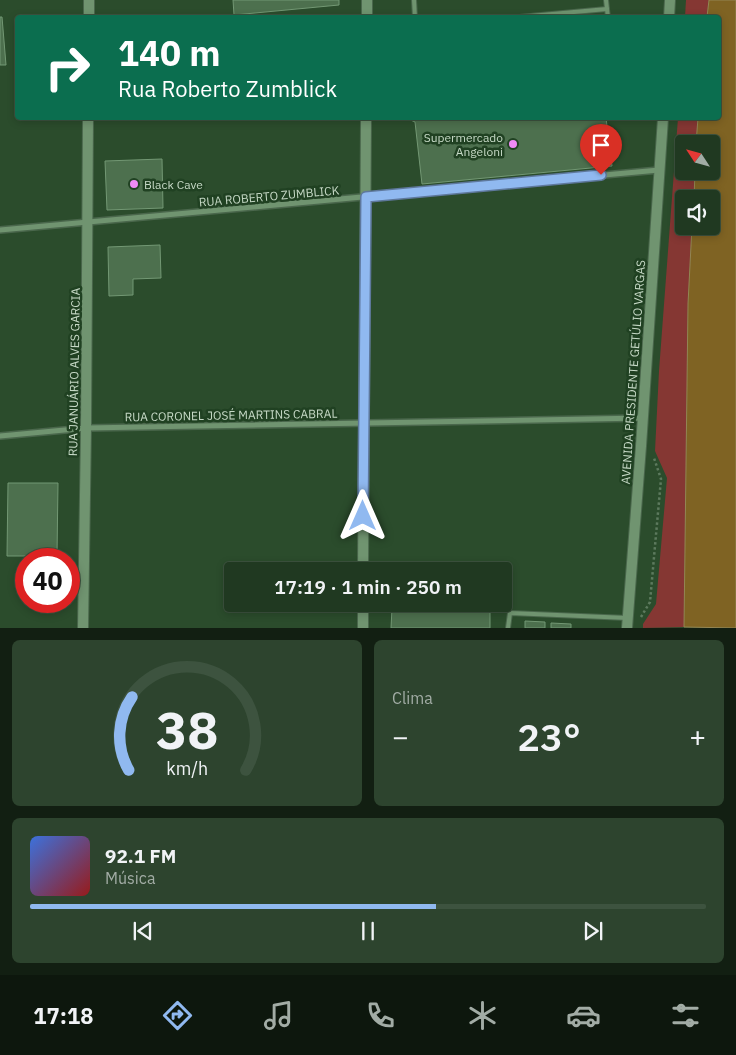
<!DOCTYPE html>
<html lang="pt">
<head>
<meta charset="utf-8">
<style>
	body { margin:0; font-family:"IBM Plex Sans",sans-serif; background:#2d442e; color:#f1f3f6; height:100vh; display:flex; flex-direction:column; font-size:19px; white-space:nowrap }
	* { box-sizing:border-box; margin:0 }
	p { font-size:16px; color:#a2aca5 }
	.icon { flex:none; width:28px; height:28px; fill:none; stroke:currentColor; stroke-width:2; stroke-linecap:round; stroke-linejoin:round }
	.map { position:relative; height:628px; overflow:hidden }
	.side { display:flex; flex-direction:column; gap:12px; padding:12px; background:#121f12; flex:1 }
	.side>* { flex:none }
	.guide { position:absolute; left:15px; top:15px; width:706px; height:105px; border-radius:5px; box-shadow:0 2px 8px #0003,0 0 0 1px #3d533f; background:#0b6e4f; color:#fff; overflow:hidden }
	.needle { width:32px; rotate:306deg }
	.fabs { position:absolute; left:675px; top:135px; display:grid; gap:10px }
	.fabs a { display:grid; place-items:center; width:45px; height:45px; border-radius:5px; background:#203921; box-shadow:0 2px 8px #0003,0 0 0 1px #3d533f; font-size:25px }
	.speed { position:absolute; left:15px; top:548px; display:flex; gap:10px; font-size:25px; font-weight:700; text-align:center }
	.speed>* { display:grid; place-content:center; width:65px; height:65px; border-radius:50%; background:#203921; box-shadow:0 2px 8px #0003,0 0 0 1px #3d533f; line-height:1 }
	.speed .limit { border:8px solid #d22; background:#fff; color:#111 }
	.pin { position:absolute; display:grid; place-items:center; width:42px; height:42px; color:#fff; margin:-51px -21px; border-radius:50% 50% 50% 0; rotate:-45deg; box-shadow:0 0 5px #0007 }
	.pin .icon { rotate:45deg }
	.me { position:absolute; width:55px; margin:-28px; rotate:0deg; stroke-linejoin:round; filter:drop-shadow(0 0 4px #0008) }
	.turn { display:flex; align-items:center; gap:18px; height:105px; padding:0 20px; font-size:22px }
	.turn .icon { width:65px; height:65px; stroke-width:2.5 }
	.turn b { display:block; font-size:35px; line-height:42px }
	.big { font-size:38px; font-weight:600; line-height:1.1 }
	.side .card { flex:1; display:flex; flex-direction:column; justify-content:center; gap:8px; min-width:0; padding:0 18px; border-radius:8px; background:#2d442e }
	.side .dial { align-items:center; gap:0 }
	.dial svg { height:130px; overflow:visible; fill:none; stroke:#3d533f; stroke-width:7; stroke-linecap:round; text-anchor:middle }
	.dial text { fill:#f1f3f6; stroke:none }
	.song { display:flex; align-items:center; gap:15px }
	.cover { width:60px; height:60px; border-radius:8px; background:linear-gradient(135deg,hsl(220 70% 55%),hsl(0 70% 35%)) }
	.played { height:5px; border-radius:2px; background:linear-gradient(90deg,#90b9f0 60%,#3d533f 60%) }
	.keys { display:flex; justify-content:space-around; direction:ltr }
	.heat { display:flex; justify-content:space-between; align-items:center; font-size:28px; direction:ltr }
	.side .tiles { flex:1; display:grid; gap:12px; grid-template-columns:1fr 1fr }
	.card:last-child { grid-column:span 2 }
	.trip { position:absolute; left:224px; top:562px; width:288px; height:50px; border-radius:5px; background:#203921; box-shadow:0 2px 8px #0003,0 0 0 1px #3d533f; font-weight:600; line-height:50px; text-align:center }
	.tab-bar { display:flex; height:80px; justify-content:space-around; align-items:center; background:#0d170d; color:#a2aca5 }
	.tab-bar .icon { width:35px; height:35px }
	.tab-bar .selected { color:#90b9f0 }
	.tab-bar b { font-size:22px; color:#f1f3f6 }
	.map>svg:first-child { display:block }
</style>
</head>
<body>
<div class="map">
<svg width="736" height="628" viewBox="0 0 736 628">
	<rect width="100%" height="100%" fill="#2b4c2c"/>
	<g fill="#853733">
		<path d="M 686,0 L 709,0 L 707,17 L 685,17 Z"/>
		<path d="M 678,118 L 698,118 L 696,144 L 684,144 L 684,171 L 695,171 L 694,199 L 684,199 L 684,226 L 692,226 L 688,304 L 684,627 L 643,628 L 643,624 L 656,604 L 667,478 L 655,451 L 659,371 Z"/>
	</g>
	<path fill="#7f6323" stroke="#948654" d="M 709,0 L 736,0 L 736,628 L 684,627 L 688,304 L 692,226 L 711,226 L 711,199 L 694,199 L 695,171 L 711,171 L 711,144 L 696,144 L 698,118 L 719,118 L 719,18 L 707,17 Z"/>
	<g fill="#4d704e" stroke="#739874">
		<path d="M 233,0 L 339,0 L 339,5 L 234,15 Z"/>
		<path d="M 0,17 L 2,17 L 6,65 L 0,65 Z"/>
		<path d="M 406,118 L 606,118 L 612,166 L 422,184 L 415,122 Z"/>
		<path d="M 162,159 L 163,208 L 107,210 L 105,161 Z"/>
		<path d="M 160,245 L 161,278 L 133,279 L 133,295 L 109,296 L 108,247 Z"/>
		<path d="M 8,483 L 58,483 L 57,556 L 7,556 Z"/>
		<path d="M 392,608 L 490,610 L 490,628 L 391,628 Z"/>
		<path d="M 525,621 L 545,622 L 545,628 L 525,628 Z"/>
		<path d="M 551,623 L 571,624 L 571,628 L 551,628 Z"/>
	</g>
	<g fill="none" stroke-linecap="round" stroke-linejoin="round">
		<g stroke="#4a674c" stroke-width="6">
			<g id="lane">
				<path d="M 414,0 L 415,18"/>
				<path d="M 606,0 L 608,18"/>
				<path d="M 507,18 L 607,9"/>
				<path d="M 508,628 L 510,613 L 628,618"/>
			</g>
		</g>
		<g stroke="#4a674c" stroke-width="8">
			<g id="street">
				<path d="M 0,230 L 659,170"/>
				<path d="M 0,436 L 86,428 L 643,418"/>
			</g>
		</g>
		<g stroke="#4a674c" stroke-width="12">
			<g id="secondary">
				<path d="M 89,18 L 89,0"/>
				<path d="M 367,18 L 367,0"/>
				<path d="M 669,18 L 670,0"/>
				<path d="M 363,571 L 366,118"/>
				<path d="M 83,628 L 86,428 L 88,118"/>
				<path d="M 363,628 L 363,604"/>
				<path d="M 627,628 L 641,446 L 663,118"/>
			</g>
		</g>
		<path stroke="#5d7a5e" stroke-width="2.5" stroke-dasharray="2.5 2.5" stroke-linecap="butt" d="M 641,617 L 650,602 L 661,479 L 654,458"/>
		<use href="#lane" stroke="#709470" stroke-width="4"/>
		<use href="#street" stroke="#709470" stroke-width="5"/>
		<use href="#secondary" stroke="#709470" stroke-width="10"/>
	</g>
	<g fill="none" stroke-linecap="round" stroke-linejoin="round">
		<g stroke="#5e789c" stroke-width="12">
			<path id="route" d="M 363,516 L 366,197 L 601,175"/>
		</g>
		<use href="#route" stroke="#90b9f0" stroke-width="9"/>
	</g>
	<g fill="#f08bf6" stroke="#204122" stroke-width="2">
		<circle cx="513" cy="144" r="5"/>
		<circle cx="134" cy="184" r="5"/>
	</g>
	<g text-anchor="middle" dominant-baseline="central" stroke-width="5" stroke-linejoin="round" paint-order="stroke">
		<g font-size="12" fill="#c6d9c6" stroke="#204122" text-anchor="end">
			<text x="503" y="137">Supermercado<tspan x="503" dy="14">Angeloni</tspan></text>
			<text x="144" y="184" text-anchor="start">Black Cave</text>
		</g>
		<g font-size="12" fill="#c6d9c6" stroke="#204122">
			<text transform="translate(269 196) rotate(-5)">RUA ROBERTO ZUMBLICK</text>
			<text transform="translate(74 372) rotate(-89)">RUA JANUÁRIO ALVES GARCIA</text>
			<text transform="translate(633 372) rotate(-86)">AVENIDA PRESIDENTE GETÚLIO VARGAS</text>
			<text transform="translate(231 415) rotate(-1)">RUA CORONEL JOSÉ MARTINS CABRAL</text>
		</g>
	</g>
</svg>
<div class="fabs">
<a><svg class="needle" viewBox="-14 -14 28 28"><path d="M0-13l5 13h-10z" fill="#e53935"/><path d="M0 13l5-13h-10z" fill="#a2aca5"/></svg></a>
<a><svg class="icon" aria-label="sound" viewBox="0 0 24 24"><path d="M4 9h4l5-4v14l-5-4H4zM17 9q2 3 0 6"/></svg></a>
</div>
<div class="speed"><div class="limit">40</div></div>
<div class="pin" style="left:601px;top:175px;background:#d93025"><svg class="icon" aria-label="arrive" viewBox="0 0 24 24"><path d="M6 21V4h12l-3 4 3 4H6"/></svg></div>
<svg class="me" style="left:363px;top:516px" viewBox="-20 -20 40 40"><path d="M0-17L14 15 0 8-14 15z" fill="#90b9f0" stroke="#fff" stroke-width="4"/></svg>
<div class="trip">17:19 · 1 min · 250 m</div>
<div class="guide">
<div class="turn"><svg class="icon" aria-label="right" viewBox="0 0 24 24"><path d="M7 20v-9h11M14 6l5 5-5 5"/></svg><div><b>140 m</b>Rua Roberto Zumblick</div></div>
</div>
</div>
<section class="side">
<div class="tiles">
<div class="card dial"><svg viewBox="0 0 100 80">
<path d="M14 69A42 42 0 1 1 86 69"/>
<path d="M14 69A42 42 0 0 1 16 24" stroke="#90b9f0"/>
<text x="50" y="56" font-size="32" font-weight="700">38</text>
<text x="50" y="72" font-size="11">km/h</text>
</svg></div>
<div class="card"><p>Clima</p>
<div class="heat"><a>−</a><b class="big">23°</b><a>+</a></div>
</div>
<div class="card">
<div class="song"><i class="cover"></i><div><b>92.1 FM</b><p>Música</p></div></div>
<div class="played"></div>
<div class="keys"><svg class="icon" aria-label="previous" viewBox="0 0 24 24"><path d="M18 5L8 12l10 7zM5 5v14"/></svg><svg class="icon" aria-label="pause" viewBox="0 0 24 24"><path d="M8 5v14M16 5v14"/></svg><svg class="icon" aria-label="next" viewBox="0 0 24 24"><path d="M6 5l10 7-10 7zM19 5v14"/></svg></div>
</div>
</div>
</section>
<nav class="tab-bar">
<b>17:18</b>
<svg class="icon selected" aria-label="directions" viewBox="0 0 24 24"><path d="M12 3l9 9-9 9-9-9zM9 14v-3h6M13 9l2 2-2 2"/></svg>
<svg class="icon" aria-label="music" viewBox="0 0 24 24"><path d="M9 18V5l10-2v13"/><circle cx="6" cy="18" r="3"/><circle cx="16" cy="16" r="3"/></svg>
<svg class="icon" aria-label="phone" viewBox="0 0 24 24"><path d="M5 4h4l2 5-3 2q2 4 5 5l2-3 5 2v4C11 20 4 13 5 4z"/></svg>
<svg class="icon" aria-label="climate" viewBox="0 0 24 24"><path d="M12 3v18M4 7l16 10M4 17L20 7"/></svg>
<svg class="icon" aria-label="car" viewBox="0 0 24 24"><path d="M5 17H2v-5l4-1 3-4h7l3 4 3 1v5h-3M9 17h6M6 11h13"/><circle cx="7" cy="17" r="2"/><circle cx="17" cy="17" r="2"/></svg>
<svg class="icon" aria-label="filters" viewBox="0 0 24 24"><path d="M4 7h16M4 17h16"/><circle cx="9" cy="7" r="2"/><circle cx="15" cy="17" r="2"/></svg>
</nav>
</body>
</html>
